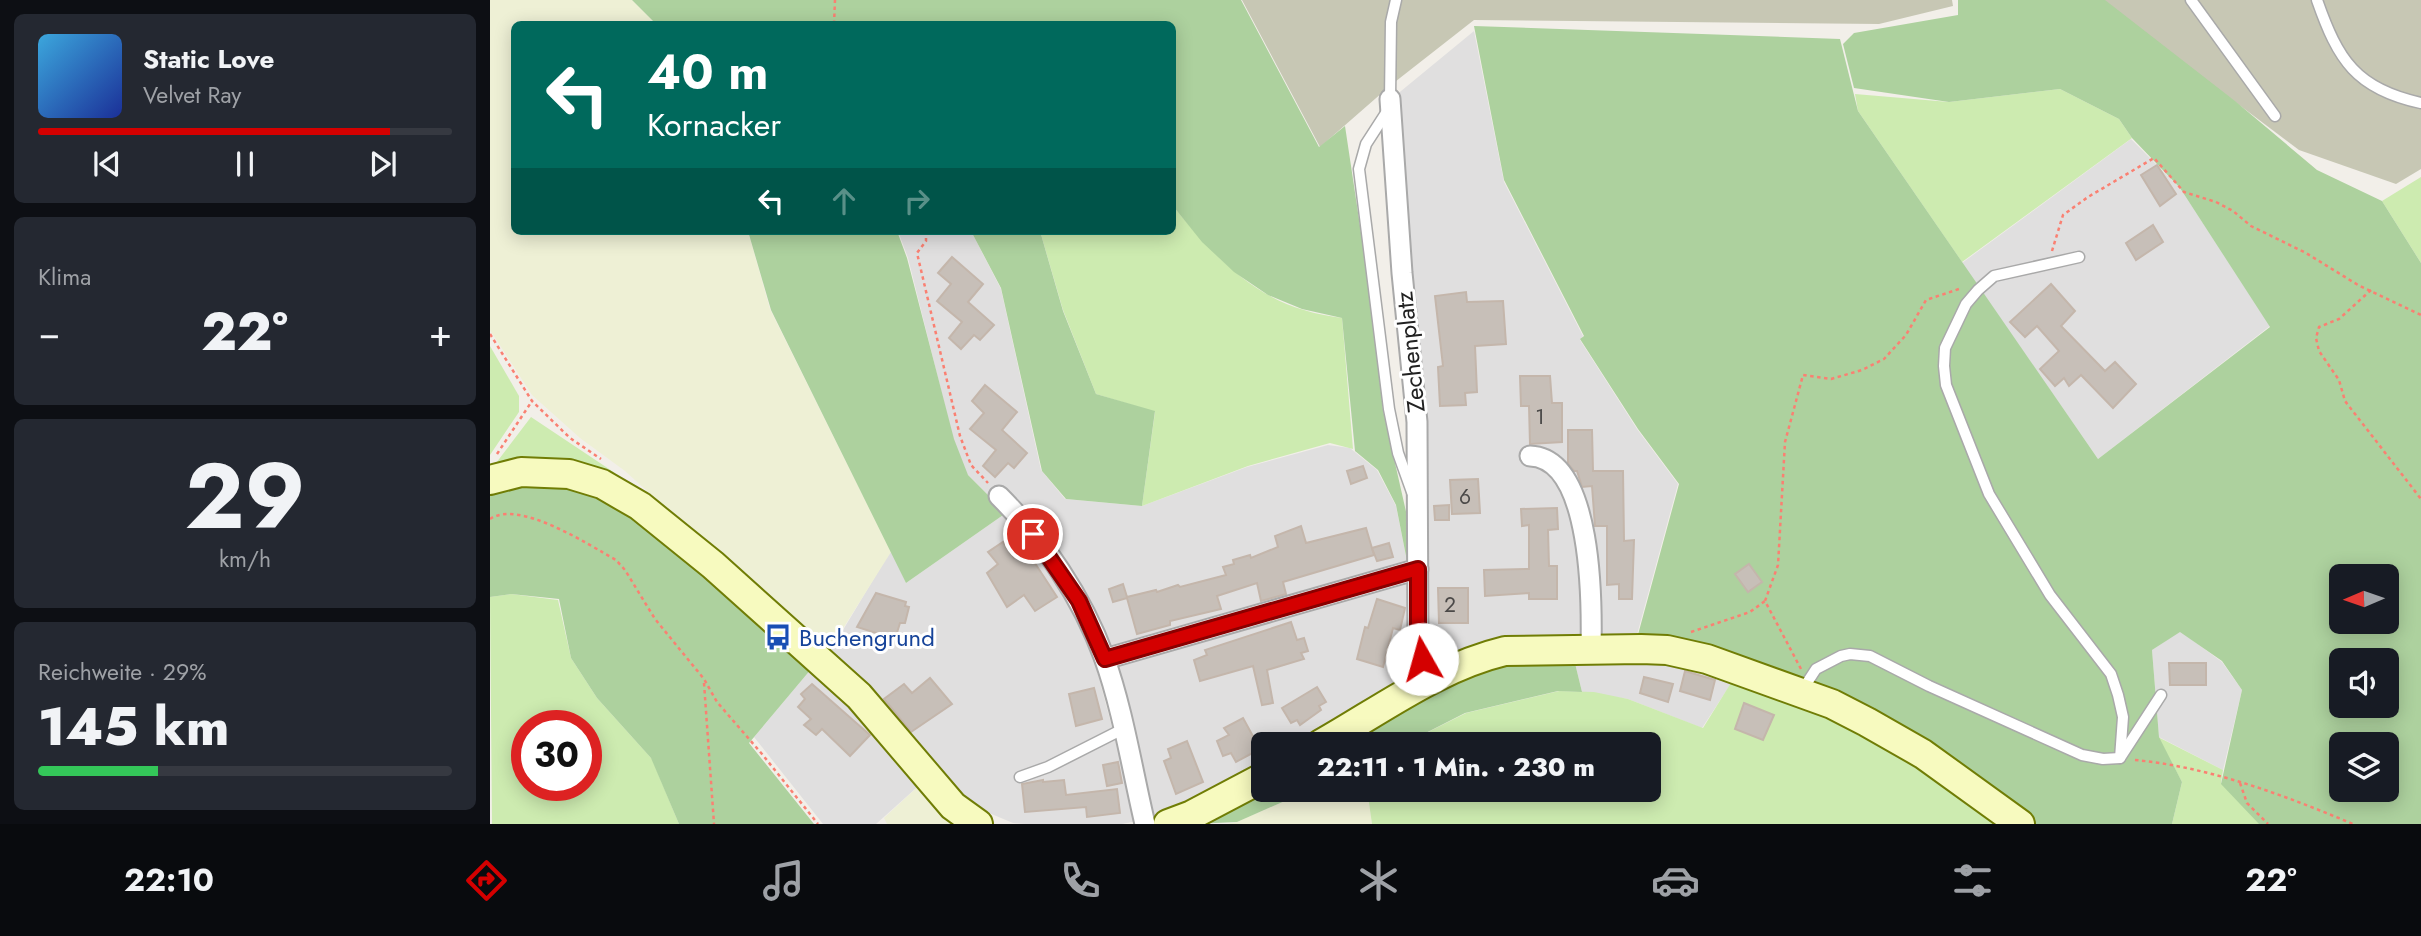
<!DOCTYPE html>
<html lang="de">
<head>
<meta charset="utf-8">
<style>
	body { margin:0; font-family:Jost,sans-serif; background:#242831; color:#f1f3f6; height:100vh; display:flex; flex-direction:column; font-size:26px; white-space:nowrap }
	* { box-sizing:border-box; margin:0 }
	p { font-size:23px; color:#9ea1a6 }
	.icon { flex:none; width:38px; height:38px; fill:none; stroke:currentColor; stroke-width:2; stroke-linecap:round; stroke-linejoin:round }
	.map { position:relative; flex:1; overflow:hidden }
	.side { display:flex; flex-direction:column; gap:14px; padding:14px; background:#0d0f14; width:490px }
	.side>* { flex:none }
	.guide { position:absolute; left:21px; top:21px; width:665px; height:214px; border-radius:10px; box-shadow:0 4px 18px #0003; background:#00695c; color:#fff; overflow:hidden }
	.needle { width:46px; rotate:268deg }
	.buttons { position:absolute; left:1839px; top:564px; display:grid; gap:14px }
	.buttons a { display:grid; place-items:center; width:70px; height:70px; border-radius:10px; background:#171b24; box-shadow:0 4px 18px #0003; font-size:35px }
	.speed { position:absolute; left:21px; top:710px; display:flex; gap:14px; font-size:35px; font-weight:700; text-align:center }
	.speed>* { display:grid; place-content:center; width:91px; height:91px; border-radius:50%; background:#171b24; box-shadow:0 4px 18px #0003; line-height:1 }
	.speed .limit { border:10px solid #d22; background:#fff; color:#111 }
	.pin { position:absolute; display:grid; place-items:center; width:60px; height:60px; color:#fff; margin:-30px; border:4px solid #fff; border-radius:50%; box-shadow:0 2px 7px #0007 }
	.me { position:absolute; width:77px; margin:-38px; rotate:353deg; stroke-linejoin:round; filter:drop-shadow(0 0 5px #0008) }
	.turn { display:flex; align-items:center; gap:24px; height:147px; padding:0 21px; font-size:32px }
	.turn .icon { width:91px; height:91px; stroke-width:2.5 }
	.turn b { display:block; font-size:49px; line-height:60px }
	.lanes { display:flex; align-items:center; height:66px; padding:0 21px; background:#0003; justify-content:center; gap:35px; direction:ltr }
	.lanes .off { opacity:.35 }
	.big { font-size:52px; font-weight:800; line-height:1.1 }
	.side .widget { flex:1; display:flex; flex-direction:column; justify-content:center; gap:10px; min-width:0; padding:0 24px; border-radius:10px; background:#242831 }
	.side .dial { align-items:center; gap:0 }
	.dial b { font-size:91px; line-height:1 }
	.song { display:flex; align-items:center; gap:21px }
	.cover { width:84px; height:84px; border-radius:10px; background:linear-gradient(135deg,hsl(200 70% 55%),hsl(230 70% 35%)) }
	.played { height:7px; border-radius:4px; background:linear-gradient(90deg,#d40000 85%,#363941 85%) }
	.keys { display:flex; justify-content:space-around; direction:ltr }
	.heat { display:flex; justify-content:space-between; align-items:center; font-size:38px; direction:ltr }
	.charge { height:10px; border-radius:5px; background:linear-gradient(90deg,#34c759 29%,#363941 0) }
	.trip { position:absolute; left:761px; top:732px; width:410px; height:70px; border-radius:10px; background:#171b24; box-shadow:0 4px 18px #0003; font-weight:800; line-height:70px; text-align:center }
	.dock { display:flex; height:112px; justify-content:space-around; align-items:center; background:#090b0e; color:#9ea1a6 }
	.dock .icon { width:49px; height:49px }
	.dock .active { color:#d40000 }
	.dock b { font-size:32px; color:#f1f3f6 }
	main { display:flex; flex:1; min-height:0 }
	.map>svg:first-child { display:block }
</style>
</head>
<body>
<main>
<section class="side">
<div class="widget">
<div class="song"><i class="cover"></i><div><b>Static Love</b><p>Velvet Ray</p></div></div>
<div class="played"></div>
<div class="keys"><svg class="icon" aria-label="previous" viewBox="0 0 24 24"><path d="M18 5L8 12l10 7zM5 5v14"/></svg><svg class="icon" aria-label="pause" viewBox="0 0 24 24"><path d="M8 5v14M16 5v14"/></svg><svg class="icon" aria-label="next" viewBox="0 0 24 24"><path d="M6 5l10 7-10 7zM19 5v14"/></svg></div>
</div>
<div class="widget"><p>Klima</p>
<div class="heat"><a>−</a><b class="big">22°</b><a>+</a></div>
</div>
<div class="widget dial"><b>29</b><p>km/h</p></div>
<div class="widget"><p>Reichweite · 29%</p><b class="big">145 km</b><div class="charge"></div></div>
</section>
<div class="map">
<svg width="1931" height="824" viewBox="0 0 1931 824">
	<rect width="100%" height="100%" fill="#f2efe9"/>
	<g fill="#e0dfdf">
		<path d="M 984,31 L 1014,182 L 1093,336 L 1090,340 L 1147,429 L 1188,484 L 1145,642 L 965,653 L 946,650 L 937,629 L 936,599 L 938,538 L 938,468 L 936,409 L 905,96 Z"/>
		<path d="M 1641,139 L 1690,188 L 1780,326 L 1608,459 L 1472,263 Z"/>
		<path d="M 408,231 L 481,231 L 511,289 L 551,470 L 575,499 L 652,506 L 757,467 L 838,445 L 860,448 L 887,470 L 906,506 L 917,561 L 750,613 L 602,652 L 647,821 L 632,824 L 535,824 L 523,823 L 499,813 L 478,800 L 460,783 L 338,655 L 401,550 L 416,583 L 516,513 L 477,474 L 463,438 L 418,258 Z"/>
		<path d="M 922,576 L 917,662 L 908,684 L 807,744 L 774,744 L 773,763 L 728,788 L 659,818 L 621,665 Z"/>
		<path d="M 1690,631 L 1732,662 L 1752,690 L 1733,770 L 1669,737 L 1662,650 Z"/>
		<path d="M 1153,654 L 1244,679 L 1212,728 L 1138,699 L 1092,692 L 1083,655 Z"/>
		<path d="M 322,668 L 434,781 L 386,824 L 333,824 L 264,737 Z"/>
	</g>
	<g fill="#c7c7b4">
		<path d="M 752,0 L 1462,0 L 1463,6 L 1389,24 L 984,20 L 901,85 L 830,147 Z"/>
		<path d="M 1610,0 L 1931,0 L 1931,169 L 1906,184 L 1809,150 Z"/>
	</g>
	<g fill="#eef0d5">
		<path d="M 0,0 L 142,0 L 166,24 L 24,24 L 24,231 L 258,231 L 280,309 L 401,552 L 337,654 L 135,471 L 90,438 L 42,395 L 0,330 Z"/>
		<path d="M 434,781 L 469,824 L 397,824 L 394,818 Z"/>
		<path d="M 822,789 L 877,789 L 882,824 L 737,824 L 747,822 Z"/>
	</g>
	<g fill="#cdebb0" fill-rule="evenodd">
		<path d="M 1570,89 L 1629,119 L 1642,138 L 1472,262 L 1368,111 L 1365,94 L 1459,102 Z"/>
		<path d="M 1931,177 L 1931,263 L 1892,201 Z"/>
		<path d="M 683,206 C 718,249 758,294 814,310 C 826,314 839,316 852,318 L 863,449 L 840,443 L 758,466 L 652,506 L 665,412 L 606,394 L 573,310 L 550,231 L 682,231 Z"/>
		<path d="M 0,346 L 29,396 L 29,412 L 0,455 Z"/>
		<path d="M 41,417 L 125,473 L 69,458 L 38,459 L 3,467 Z"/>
		<path d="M 21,594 L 68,600 L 81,658 L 107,698 L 162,759 L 189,824 L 2,824 L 0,597 ZM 37,726 L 96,726 L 96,786 L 37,786 Z"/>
		<path d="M 1244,678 L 1375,731 L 1513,824 L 882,824 L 877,789 L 1158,789 L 1158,744 L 914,744 L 976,713 L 1069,691 L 1104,692 L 1138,699 L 1213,728 Z"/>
		<path d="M 1668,737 L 1733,770 L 1731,783 L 1770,824 L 1682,824 L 1692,782 Z"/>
	</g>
	<g fill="#add19e" fill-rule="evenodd">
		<path d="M 142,0 L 751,0 L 829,147 L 855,126 L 878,279 L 893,410 L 917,516 L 917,561 L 906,505 L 888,470 L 865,451 L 852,318 L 812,309 L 778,295 L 744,272 L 712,242 L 683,206 L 682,24 L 166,24 Z"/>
		<path d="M 1468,0 L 1615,0 L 1745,101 L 1827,170 L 1892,201 L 1931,263 L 1931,824 L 1769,824 L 1731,784 L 1752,690 L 1732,661 L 1690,632 L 1662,650 L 1669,737 L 1692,782 L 1682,824 L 1542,824 L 1435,747 L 1146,642 L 1189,484 L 1148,429 L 1090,339 L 1094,336 L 1014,180 L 984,26 L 1350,39 L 1368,111 L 1608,459 L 1780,327 L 1690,188 L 1642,138 L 1629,119 L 1570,89 L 1459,102 L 1364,88 L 1353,44 L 1364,33 L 1468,15 ZM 1852,576 L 1897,576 L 1897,621 L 1852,621 ZM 1852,660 L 1897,660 L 1897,705 L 1852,705 ZM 1852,744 L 1897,744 L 1897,789 L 1852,789 Z"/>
		<path d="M 258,231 L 407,231 L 417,258 L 464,439 L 478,475 L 516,513 L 416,583 L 281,310 Z"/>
		<path d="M 481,231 L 550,231 L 573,311 L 606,394 L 665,411 L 652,506 L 576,499 L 552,471 L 511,288 Z"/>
		<path d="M 62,483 L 94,490 L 144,516 L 322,668 L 259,743 L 324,824 L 189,824 L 161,758 L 107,698 L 81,658 L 69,599 L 21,594 L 0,597 L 0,495 L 27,485 Z"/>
		<path d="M 1083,655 L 1092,692 L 1068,691 L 975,713 L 914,744 L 854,744 L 969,679 L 999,666 Z"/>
		<path d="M 773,789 L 822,789 L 747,822 L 703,824 Z"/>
	</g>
	<g fill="#c7bfb8" stroke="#c4b6ab" stroke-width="2">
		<path d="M 1667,165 L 1686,194 L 1670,206 L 1651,175 Z"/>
		<path d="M 1663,225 L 1673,242 L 1646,260 L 1636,243 Z"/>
		<path d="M 462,257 L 493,284 L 478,302 L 504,325 L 490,340 L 484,335 L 471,349 L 459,338 L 472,322 L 447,301 L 461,284 L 448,273 Z"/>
		<path d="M 1561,284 L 1585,311 L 1571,326 L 1615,371 L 1625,362 L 1646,384 L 1623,408 L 1591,375 L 1579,386 L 1574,378 L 1565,386 L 1550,369 L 1569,351 L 1547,326 L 1535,337 L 1520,322 Z"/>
		<path d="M 976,292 L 977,302 L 1013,301 L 1016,344 L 985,346 L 987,392 L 975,393 L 976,405 L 950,406 L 948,367 L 953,366 L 945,296 Z"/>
		<path d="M 1030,376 L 1060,376 L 1062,403 L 1072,403 L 1072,442 L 1040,444 L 1039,406 L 1031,406 Z"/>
		<path d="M 495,385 L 527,412 L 512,430 L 537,453 L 524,468 L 518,463 L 505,477 L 493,466 L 506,450 L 480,429 L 494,413 L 482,401 Z"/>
		<path d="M 1078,430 L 1102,430 L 1103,471 L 1133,471 L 1134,541 L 1144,540 L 1142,599 L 1129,599 L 1129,584 L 1117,585 L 1117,526 L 1105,526 L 1102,486 L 1092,487 L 1087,471 L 1084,471 L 1078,464 Z"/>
		<path d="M 873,466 L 877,478 L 861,484 L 857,471 Z"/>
		<path d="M 988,479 L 990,513 L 962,514 L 960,480 Z"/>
		<path d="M 959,505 L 959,520 L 945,520 L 944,506 Z"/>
		<path d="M 1067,508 L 1068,529 L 1058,530 L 1059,566 L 1067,566 L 1067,599 L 1039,599 L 1039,593 L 995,596 L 994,570 L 1039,569 L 1039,525 L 1032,526 L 1031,509 Z"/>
		<path d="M 811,526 L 816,543 L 876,528 L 884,555 L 793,582 L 796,594 L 771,601 L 767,583 L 727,596 L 731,609 L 680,621 L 680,625 L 647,634 L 637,598 L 623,602 L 619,589 L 633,584 L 637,597 L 666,590 L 667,592 L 688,585 L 690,587 L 736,575 L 733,567 L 744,564 L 743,560 L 760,555 L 761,558 L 788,547 L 785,536 Z"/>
		<path d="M 513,542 L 524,558 L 537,551 L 567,597 L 545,611 L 534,595 L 517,607 L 497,573 L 508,564 L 498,552 Z"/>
		<path d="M 899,543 L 903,557 L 887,561 L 882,548 Z"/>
		<path d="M 1259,564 L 1272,582 L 1258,592 L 1245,574 Z"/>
		<path d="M 948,588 L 978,588 L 978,623 L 949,623 Z"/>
		<path d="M 386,593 L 416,602 L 415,606 L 419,607 L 415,623 L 410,623 L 405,639 L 367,627 Z"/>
		<path d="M 887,599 L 915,608 L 910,630 L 903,628 L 893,667 L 867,659 L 875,627 L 878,628 Z"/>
		<path d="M 801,622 L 807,640 L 814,638 L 818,651 L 811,653 L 814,659 L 777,670 L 783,703 L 772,705 L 763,666 L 710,681 L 704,660 L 717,655 L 715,650 Z"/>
		<path d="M 1679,663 L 1716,663 L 1716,685 L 1680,685 Z"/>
		<path d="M 1195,671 L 1225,680 L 1220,700 L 1190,691 Z"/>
		<path d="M 1154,677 L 1183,684 L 1178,702 L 1150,693 Z"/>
		<path d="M 440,678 L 462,704 L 421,732 L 394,699 L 414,684 L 422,693 Z"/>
		<path d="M 322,684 L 380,735 L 360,756 L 332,729 L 326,735 L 314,725 L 321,719 L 308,707 L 315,699 L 311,694 Z"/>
		<path d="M 827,687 L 836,702 L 829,706 L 831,710 L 810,725 L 807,720 L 801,723 L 792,708 Z"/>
		<path d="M 604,688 L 612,719 L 586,726 L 579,694 Z"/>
		<path d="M 1254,703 L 1284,715 L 1273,740 L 1245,729 Z"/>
		<path d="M 753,718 L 770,749 L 746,762 L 741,753 L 733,756 L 727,741 L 739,735 L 734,728 Z"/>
		<path d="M 697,741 L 713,782 L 686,794 L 674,761 L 681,758 L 678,749 Z"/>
		<path d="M 628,762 L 632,783 L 617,786 L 613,765 Z"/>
		<path d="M 553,780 L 553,782 L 574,780 L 576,795 L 627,789 L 630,813 L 597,817 L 596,807 L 535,812 L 532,784 Z"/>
	</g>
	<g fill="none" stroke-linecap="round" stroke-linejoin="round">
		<g stroke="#a9a9a9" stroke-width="13">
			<g id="lane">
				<path d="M 1701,0 L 1785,116"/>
				<path d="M 1827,0 C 1848,60 1866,89 1931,103"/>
				<path d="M 900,99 L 901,22 L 906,0"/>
				<path d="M 898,110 L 876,144 L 869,169 L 899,409 L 908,453 L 922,492"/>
				<path d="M 1589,257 L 1504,276 L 1488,290 L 1476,304 L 1455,348 L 1454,366 L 1456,385 L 1499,494 L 1560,595 L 1621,674 L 1628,695 L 1633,717 L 1630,758"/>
				<path d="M 1313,689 L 1326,669 L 1351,656 L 1360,654 L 1380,656 L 1439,686 L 1592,755 L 1613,759 L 1630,758 L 1671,695"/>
				<path d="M 530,777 L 558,767 L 633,729"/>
			</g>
		</g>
		<g stroke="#a9a9a9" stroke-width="23">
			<g id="street">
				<path d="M 900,99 L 912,273 L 927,422 L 928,644 L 937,682"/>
				<path d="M 1040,456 C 1103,458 1102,604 1101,649"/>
				<path d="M 509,496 C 554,541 592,597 614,657 C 633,710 642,769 655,824"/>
				<path d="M 615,659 L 928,569"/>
			</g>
		</g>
		<g stroke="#707d05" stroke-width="32">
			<g id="secondary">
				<path d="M 0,480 L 31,472 L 79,474 L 112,484 L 150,506 L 223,565 L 369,696 L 463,806 L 488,824"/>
				<path d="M 831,744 C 891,710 948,667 1015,651 L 1151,649 L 1177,650 L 1217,659 L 1342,704 L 1377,722 L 1433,754 L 1530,824"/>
				<path d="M 678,824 L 702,815 L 774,777"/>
			</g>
		</g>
		<g stroke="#fa8072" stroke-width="2.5" stroke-dasharray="3.5 3.5" stroke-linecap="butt">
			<path d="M 344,24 L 345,0"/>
			<path d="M 436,231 L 436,241 L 427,253 L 470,436 L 481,465 L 498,483"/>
			<path d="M 1562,251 L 1573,215 L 1598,197 L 1664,158 L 1694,192 L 1726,202 L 1743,211 L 1761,226 L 1816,253 L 1868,285 L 1931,315"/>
			<path d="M 1881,290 L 1849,319 L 1829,327 L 1826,338 L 1829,351 L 1849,380 L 1855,401 L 1931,499"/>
			<path d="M 0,334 L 42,401 L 80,438 L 111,459"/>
			<path d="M 7,454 L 42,401"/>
			<path d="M 0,519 C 29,499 99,545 126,560 L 135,570 L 165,619 L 214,679 L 227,702 L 272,754 L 328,824"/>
			<path d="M 1201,632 L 1260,612 L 1275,601"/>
			<path d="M 1311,669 L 1275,601 L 1288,565 L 1295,442 L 1313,375 L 1341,379 L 1372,370 L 1394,359 L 1416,335 L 1436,300 L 1472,288"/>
			<path d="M 214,683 L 224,824"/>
			<path d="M 1645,760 C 1719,767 1794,795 1863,824"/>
			<path d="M 1750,783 L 1757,803 L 1778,824"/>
		</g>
		<use href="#lane" stroke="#fff" stroke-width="10"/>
		<use href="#street" stroke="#fff" stroke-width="19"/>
		<use href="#secondary" stroke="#f7fabf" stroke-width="28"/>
	</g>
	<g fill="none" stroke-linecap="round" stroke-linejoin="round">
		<g stroke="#8a0000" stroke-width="18">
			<path id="route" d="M 543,534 L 589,601 L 615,659 L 928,569 L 928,644 L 932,659"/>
		</g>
		<use href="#route" stroke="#d40000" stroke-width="12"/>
	</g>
	<defs>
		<g id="bus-bare" transform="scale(2.1)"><path d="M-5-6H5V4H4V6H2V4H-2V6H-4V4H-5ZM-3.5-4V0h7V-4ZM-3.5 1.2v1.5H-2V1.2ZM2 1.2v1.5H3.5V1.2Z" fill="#1a4fb4" stroke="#fff" stroke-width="2.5" paint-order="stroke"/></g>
	</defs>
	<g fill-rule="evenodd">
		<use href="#bus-bare" x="288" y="637"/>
	</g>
	<g text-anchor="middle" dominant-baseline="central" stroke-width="6" stroke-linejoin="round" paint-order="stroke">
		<g font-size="21" fill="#4b4948">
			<text x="1050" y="417">1</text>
			<text x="975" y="497">6</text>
			<text x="960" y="605">2</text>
		</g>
		<g font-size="24" fill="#222" stroke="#fff">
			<text transform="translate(920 352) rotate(-96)">Zechenplatz</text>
		</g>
		<g font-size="24" fill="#164399" stroke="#fff" text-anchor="start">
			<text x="309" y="637">Buchengrund</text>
		</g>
	</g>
</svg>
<div class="buttons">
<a><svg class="needle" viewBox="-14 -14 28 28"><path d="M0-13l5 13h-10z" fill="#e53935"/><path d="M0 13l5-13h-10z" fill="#9ea1a6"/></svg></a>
<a><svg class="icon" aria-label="sound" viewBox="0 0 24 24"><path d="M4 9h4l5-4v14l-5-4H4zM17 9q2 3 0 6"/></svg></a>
<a><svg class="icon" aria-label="layers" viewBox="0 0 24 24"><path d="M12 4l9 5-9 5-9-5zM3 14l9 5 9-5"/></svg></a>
</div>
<div class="speed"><div class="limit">30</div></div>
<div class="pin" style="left:543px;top:534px;background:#d93025"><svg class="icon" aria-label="arrive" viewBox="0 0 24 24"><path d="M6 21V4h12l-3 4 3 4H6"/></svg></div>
<svg class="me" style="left:932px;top:659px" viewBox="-20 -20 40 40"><circle r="19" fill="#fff"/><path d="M0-13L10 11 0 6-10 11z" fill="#d40000"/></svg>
<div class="trip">22:11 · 1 Min. · 230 m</div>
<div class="guide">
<div class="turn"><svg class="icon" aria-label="left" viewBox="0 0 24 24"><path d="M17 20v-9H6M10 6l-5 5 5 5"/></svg><div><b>40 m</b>Kornacker</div></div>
<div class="lanes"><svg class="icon" aria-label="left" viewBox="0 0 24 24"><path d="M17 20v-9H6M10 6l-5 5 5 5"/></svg><svg class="icon off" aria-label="ahead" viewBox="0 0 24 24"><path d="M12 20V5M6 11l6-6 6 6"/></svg><svg class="icon off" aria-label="right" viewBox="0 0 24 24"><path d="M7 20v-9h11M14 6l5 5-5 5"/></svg></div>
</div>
</div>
</main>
<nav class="dock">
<b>22:10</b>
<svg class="icon active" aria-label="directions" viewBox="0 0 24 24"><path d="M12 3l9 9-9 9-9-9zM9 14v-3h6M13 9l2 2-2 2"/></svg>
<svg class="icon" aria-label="music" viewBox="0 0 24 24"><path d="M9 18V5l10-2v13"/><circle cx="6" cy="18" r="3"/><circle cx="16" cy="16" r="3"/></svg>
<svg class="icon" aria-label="phone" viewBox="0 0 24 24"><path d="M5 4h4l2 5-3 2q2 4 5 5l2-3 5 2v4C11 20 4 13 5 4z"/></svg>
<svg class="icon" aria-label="climate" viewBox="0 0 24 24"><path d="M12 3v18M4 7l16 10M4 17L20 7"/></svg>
<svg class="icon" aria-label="car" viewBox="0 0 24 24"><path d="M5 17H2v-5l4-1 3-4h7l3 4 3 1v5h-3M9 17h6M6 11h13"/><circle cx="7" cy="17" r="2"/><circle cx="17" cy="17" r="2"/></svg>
<svg class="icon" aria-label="filters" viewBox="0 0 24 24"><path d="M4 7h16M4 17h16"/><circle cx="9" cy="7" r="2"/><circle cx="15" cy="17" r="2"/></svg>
<b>22°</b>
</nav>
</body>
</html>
